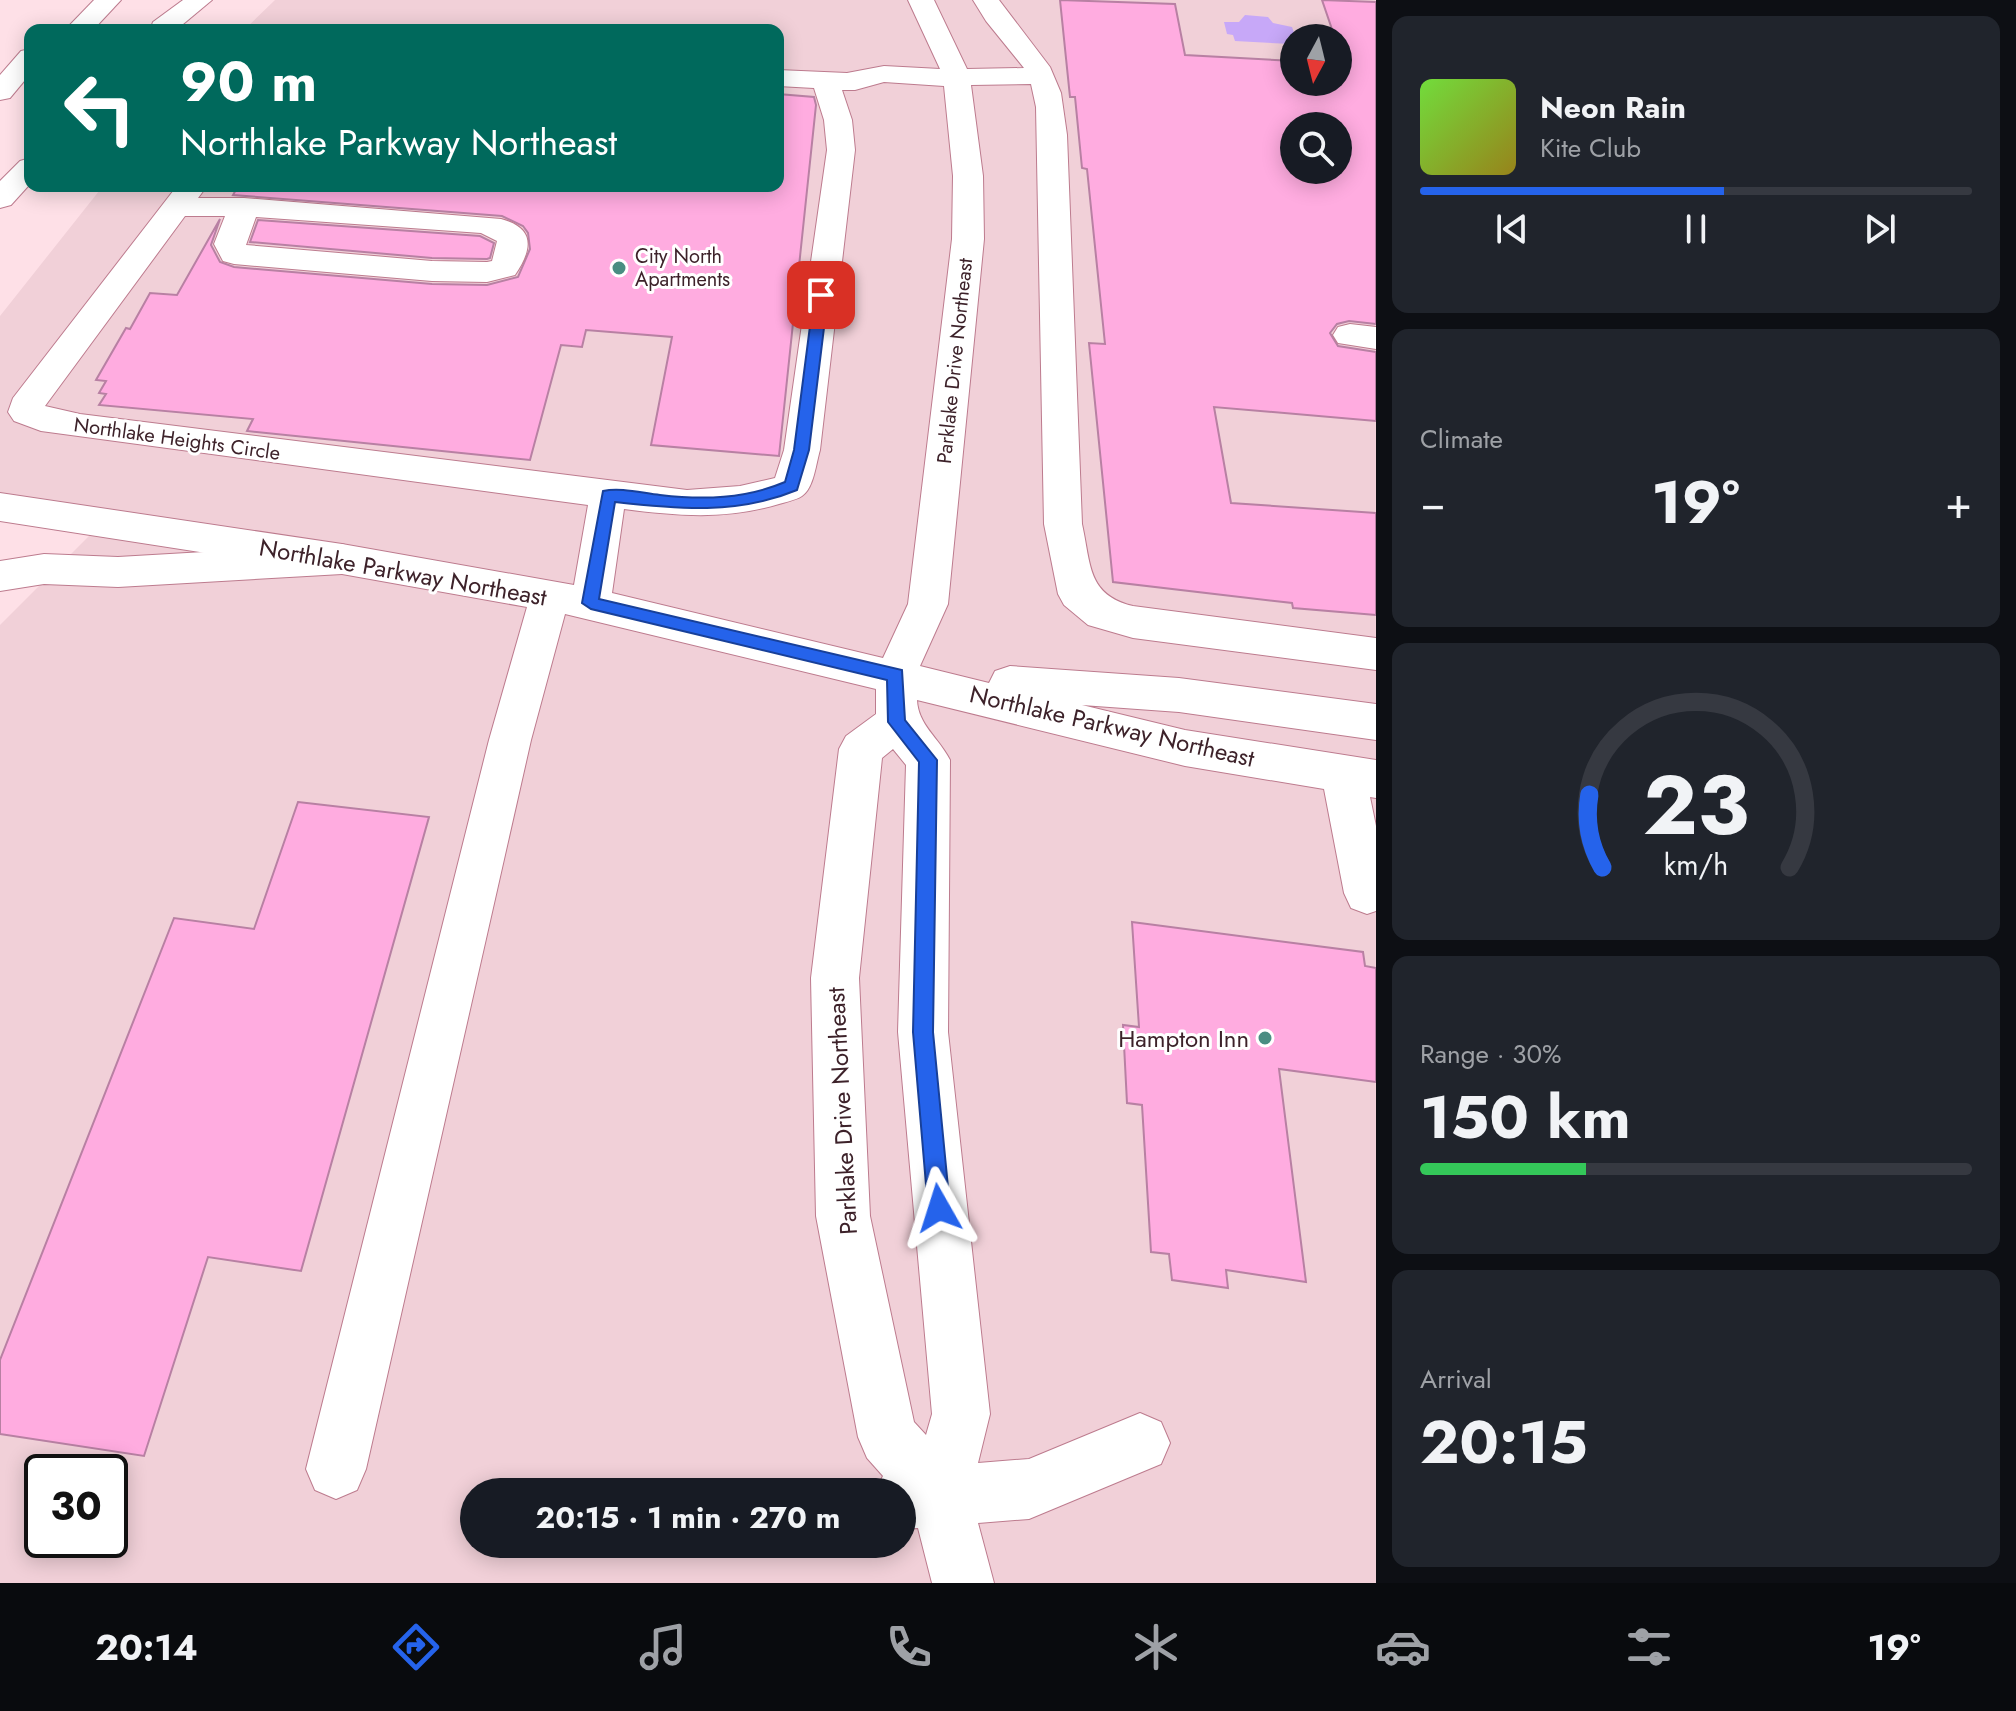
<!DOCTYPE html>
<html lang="en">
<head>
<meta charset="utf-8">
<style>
	body { margin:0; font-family:Jost,sans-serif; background:#20242c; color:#f1f3f6; height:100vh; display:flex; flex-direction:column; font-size:30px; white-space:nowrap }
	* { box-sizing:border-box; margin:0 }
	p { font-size:26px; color:#9ea1a6 }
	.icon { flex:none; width:44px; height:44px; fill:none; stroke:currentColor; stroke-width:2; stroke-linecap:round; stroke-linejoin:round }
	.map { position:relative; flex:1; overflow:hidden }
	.details { display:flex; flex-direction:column; gap:16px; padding:16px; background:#0d0f14; width:640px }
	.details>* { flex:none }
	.banner { position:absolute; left:24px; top:24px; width:760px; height:168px; border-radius:16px; box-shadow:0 4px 20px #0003; background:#00695c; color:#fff; overflow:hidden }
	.needle { width:52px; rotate:187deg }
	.buttons { position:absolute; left:1280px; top:24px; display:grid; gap:16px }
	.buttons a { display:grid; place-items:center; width:72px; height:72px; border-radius:50%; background:#171b24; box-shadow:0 4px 20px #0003; font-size:40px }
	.speed { position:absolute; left:24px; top:1454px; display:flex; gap:16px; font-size:40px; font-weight:700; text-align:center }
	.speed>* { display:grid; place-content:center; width:104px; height:104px; border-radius:50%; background:#171b24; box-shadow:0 4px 20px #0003; line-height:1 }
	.speed .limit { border:4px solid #111; border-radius:12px; background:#fff; color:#111 }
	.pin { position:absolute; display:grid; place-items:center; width:68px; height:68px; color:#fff; margin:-34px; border-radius:16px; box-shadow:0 4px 12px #0006 }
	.me { position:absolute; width:88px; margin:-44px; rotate:354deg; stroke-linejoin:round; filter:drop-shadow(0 0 6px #0008) }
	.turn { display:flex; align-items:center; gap:28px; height:168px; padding:0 24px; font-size:36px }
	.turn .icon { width:104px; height:104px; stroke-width:2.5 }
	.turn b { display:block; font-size:56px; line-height:68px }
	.big { font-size:60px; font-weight:700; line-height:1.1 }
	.details .tile { flex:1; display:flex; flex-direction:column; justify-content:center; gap:12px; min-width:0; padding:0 28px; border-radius:16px; background:#20242c }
	.details .dial { align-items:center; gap:0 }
	.dial svg { height:208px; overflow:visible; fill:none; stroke:#363941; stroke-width:7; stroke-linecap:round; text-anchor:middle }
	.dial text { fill:#f1f3f6; stroke:none }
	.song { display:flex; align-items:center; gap:24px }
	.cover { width:96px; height:96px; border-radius:12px; background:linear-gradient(135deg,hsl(100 70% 55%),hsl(50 70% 35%)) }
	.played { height:8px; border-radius:4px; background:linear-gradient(90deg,#2563eb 55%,#363941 55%) }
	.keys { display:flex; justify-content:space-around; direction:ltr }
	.heat { display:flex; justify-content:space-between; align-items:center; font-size:44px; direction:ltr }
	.charge { height:12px; border-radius:6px; background:linear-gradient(90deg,#34c759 30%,#363941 0) }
	.trip { position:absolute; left:460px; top:1478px; width:456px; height:80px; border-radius:40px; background:#171b24; box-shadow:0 4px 20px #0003; font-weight:700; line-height:80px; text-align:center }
	.tab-bar { display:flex; height:128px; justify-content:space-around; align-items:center; background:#090b0e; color:#9ea1a6 }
	.tab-bar .icon { width:56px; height:56px }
	.tab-bar .on { color:#2563eb }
	.tab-bar b { font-size:36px; color:#f1f3f6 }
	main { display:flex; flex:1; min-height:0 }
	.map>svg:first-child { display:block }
</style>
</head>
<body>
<main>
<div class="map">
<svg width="1376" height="1583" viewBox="0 0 1376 1583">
	<rect width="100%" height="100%" fill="#fee0e7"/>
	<path fill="#f1d0d8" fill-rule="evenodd" d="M 275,0 L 1376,0 L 1376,1583 L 0,1583 L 0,625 L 103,522 L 0,504 L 0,316 L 103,186 L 778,186 L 778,30 L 244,30 ZM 1294,38 L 1338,38 L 1338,82 L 1294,82 ZM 1294,126 L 1338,126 L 1338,170 L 1294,170 ZM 42,1472 L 110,1472 L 110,1540 L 42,1540 ZM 474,1492 L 902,1492 L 902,1544 L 474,1544 Z"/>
	<path fill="#c7a8f8" d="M 1245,15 L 1268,17 L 1273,23 L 1292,27 L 1296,38 L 1290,38 L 1291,44 L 1235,41 L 1233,35 L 1227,34 L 1224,22 L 1239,22 Z"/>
	<g fill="#fface0" stroke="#b880a3" stroke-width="2" fill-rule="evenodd">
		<path d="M 1060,0 L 1175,4 L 1185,55 L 1294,61 L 1294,82 L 1338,82 L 1338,64 L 1344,64 L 1338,38 L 1335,38 L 1322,0 L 1376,2 L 1376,324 L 1349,321 L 1337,324 L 1330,333 L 1338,346 L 1376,352 L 1376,421 L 1214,407 L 1231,503 L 1376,513 L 1376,615 L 1293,608 L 1292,603 L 1113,582 L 1089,343 L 1105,344 L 1087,169 L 1082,168 L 1075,97 L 1070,97 ZM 1294,126 L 1338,126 L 1338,170 L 1294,170 Z"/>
		<path d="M 778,94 L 814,97 L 816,105 L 779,456 L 651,445 L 672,337 L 586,330 L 582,347 L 561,345 L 530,460 L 247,431 L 253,419 L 99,405 L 106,394 L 99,393 L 106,381 L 96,380 L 126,328 L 130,329 L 150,293 L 177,295 L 220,219 L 211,245 L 220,262 L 234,267 L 432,284 L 487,285 L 518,277 L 530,249 L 528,233 L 523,226 L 502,216 L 233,195 L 238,186 L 778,186 Z"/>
		<path d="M 258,220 L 480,236 L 494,243 L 490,258 L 487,259 L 432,258 L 250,242 Z"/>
		<path d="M 298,802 L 429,817 L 301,1271 L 208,1257 L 144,1456 L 0,1434 L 0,1360 L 174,918 L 254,929 Z"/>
		<path d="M 1132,922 L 1363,952 L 1365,966 L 1376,968 L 1376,1082 L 1279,1069 L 1306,1282 L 1226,1270 L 1228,1288 L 1172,1280 L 1169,1254 L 1151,1252 L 1142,1105 L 1127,1103 L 1123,1025 L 1139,1027 Z"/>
	</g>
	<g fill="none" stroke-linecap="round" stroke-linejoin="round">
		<g stroke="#bd7b8e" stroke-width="2">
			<g id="minor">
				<path d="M 908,0 L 934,0 L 967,69 L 1024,68 L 986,21 L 973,0 L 999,0 L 1050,67 L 1061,93 L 1067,135 L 1082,524 C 1091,564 1087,595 1133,606 L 1376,638 L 1376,670 L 1133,638 L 1088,625 L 1064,605 L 1058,594 L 1044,524 L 1036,107 L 1031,84 L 971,85 L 983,176 L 984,239 L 948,604 L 920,666 L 989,683 L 995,671 L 1010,666 L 1179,678 L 1376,704 L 1376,740 L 1179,712 L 1082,705 L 1185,730 L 1376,760 L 1376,798 L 1370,797 L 1376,826 L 1376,911 L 1367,914 L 1351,908 L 1344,893 L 1324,789 L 1185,766 L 917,700 C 918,725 939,738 950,760 L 948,1032 L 990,1414 L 978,1463 L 1029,1459 L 1140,1413 L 1161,1422 L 1170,1443 L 1161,1464 L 1029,1519 L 978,1523 L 994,1583 L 932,1583 L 918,1528 L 902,1529 L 902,1492 L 875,1492 L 883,1476 L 867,1458 L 858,1437 L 816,1216 L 811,978 L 839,749 L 846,736 L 876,714 L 876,689 L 565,614 L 531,740 L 366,1469 L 357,1490 L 336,1499 L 315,1490 L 306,1469 L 489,740 L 527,607 L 342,574 L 0,521 L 0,493 L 342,544 L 574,585 L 588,505 L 41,431 L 14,421 L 8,412 L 13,398 L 177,186 L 207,186 L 198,198 L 244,198 L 501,219 C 536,228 532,250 515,275 L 487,282 L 432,281 L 234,264 L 223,261 L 214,244 L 225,216 L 185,216 L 45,406 L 80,414 L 687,490 L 740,486 L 775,478 L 784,450 L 827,150 L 824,120 L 814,88 L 778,86 L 778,70 L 847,73 L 884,66 L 940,69 ZM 884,82 L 944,86 L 953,176 L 952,239 L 908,604 L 883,658 L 612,593 L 624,509 C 678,516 726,520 779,504 C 786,502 796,500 802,496 C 814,488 816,463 820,450 L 855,150 L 852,120 L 842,90 L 855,90 ZM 256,217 L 481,233 L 497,241 L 492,261 L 487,262 L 432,261 L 246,245 ZM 893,749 L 906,765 L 898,1032 L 932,1414 L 926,1435 L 914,1422 L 870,1216 L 859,978 L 882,758 Z"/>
				<path d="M 1350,324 L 1376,327 L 1376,349 L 1338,343 L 1333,335 L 1338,327 Z"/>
			</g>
		</g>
		<g stroke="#bd7b8e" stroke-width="2">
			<g id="highway">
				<path d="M 94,0 L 121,0 L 93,30 L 65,30 Z"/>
				<path d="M 183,0 L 212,0 L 176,30 L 150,30 L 153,22 Z"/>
				<path d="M 30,49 L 30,74 L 10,98 L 0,100 L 0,75 L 21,51 Z"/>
				<path d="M 30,158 L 30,184 L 11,205 L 0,208 L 0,181 L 20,161 Z"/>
				<path d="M 342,544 L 356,549 L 361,559 L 356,569 L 342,574 L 118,587 L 44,584 L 0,591 L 0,561 L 44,554 L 118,557 Z"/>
			</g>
		</g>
		<use href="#minor" fill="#fff" fill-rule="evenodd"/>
		<use href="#highway" fill="#fff" fill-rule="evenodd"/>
	</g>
	<path fill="#2563eb" stroke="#184099" stroke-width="2" d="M 821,291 L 828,295 L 809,450 L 797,490 C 737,515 678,509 615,502 L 599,599 L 902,670 L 905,720 L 937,760 L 933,1032 L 950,1208 L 947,1215 L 939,1219 L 931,1215 L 928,1208 L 913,1032 L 919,762 L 888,722 L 887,680 L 591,609 L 582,603 L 603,491 C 620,487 642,493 660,495 C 703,500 745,499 785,482 L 794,450 L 814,295 Z"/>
	<g fill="#498d82" stroke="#fff" stroke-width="3">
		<circle cx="619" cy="268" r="8"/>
		<circle cx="1265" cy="1038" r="8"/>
	</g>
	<g text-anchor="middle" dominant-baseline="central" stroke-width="6" stroke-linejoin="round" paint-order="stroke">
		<g font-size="20" fill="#3d222a" stroke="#fff" text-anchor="start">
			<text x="635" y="256">City North<tspan x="635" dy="23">Apartments</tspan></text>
		</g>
		<g font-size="20" fill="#3d222a" stroke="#fff">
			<text transform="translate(955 361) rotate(-84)">Parklake Drive Northeast</text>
			<text transform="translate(177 439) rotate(8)">Northlake Heights Circle</text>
		</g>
		<g font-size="24" fill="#3d222a" stroke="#fff">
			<text transform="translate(403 572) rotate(10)">Northlake Parkway Northeast</text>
			<text transform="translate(1112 726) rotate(13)">Northlake Parkway Northeast</text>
			<text transform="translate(842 1111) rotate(-93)">Parklake Drive Northeast</text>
		</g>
		<g font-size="24" fill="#3d222a" stroke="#fff" text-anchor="end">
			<text x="1249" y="1038">Hampton Inn</text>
		</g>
	</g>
</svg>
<div class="buttons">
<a><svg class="needle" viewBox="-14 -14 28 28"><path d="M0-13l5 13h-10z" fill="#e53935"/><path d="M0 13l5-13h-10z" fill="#9ea1a6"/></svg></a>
<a><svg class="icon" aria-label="search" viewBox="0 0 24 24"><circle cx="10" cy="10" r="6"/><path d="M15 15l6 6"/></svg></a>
</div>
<div class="speed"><div class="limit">30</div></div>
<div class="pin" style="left:821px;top:295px;background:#d93025"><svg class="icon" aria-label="arrive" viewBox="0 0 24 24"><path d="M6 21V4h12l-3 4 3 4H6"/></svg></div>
<svg class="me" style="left:939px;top:1208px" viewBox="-20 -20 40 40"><path d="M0-17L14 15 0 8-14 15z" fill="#2563eb" stroke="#fff" stroke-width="4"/></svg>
<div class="trip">20:15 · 1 min · 270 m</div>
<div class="banner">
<div class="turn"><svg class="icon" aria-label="left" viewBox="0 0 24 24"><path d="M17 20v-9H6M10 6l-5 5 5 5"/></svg><div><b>90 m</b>Northlake Parkway Northeast</div></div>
</div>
</div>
<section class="details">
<div class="tile">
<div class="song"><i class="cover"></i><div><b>Neon Rain</b><p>Kite Club</p></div></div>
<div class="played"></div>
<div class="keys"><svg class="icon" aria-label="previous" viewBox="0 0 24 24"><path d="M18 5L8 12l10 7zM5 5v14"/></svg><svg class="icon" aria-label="pause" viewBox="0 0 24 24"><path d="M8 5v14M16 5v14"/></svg><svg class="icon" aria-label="next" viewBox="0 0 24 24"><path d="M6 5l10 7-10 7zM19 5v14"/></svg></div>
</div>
<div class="tile"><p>Climate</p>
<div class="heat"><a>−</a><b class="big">19°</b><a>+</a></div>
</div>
<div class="tile dial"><svg viewBox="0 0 100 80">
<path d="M14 69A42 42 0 1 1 86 69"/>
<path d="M14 69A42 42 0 0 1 9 41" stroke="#2563eb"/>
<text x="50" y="56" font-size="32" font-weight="700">23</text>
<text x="50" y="72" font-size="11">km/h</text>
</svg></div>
<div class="tile"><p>Range · 30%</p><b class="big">150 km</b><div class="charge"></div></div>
<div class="tile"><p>Arrival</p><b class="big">20:15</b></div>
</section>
</main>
<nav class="tab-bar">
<b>20:14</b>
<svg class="icon on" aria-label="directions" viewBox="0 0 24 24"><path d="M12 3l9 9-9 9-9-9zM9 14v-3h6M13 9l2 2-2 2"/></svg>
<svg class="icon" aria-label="music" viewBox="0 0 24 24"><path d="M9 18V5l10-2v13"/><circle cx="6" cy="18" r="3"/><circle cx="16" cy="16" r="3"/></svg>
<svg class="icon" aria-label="phone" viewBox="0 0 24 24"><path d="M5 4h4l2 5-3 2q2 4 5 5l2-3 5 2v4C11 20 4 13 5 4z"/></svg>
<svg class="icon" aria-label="climate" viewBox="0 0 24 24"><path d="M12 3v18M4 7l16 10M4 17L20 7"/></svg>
<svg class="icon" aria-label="car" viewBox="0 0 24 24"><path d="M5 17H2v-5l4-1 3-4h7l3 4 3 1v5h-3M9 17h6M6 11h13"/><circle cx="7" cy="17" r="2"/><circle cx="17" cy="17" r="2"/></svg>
<svg class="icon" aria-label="filters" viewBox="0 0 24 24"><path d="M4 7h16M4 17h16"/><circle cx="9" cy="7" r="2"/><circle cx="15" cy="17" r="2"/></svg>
<b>19°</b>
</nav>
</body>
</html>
